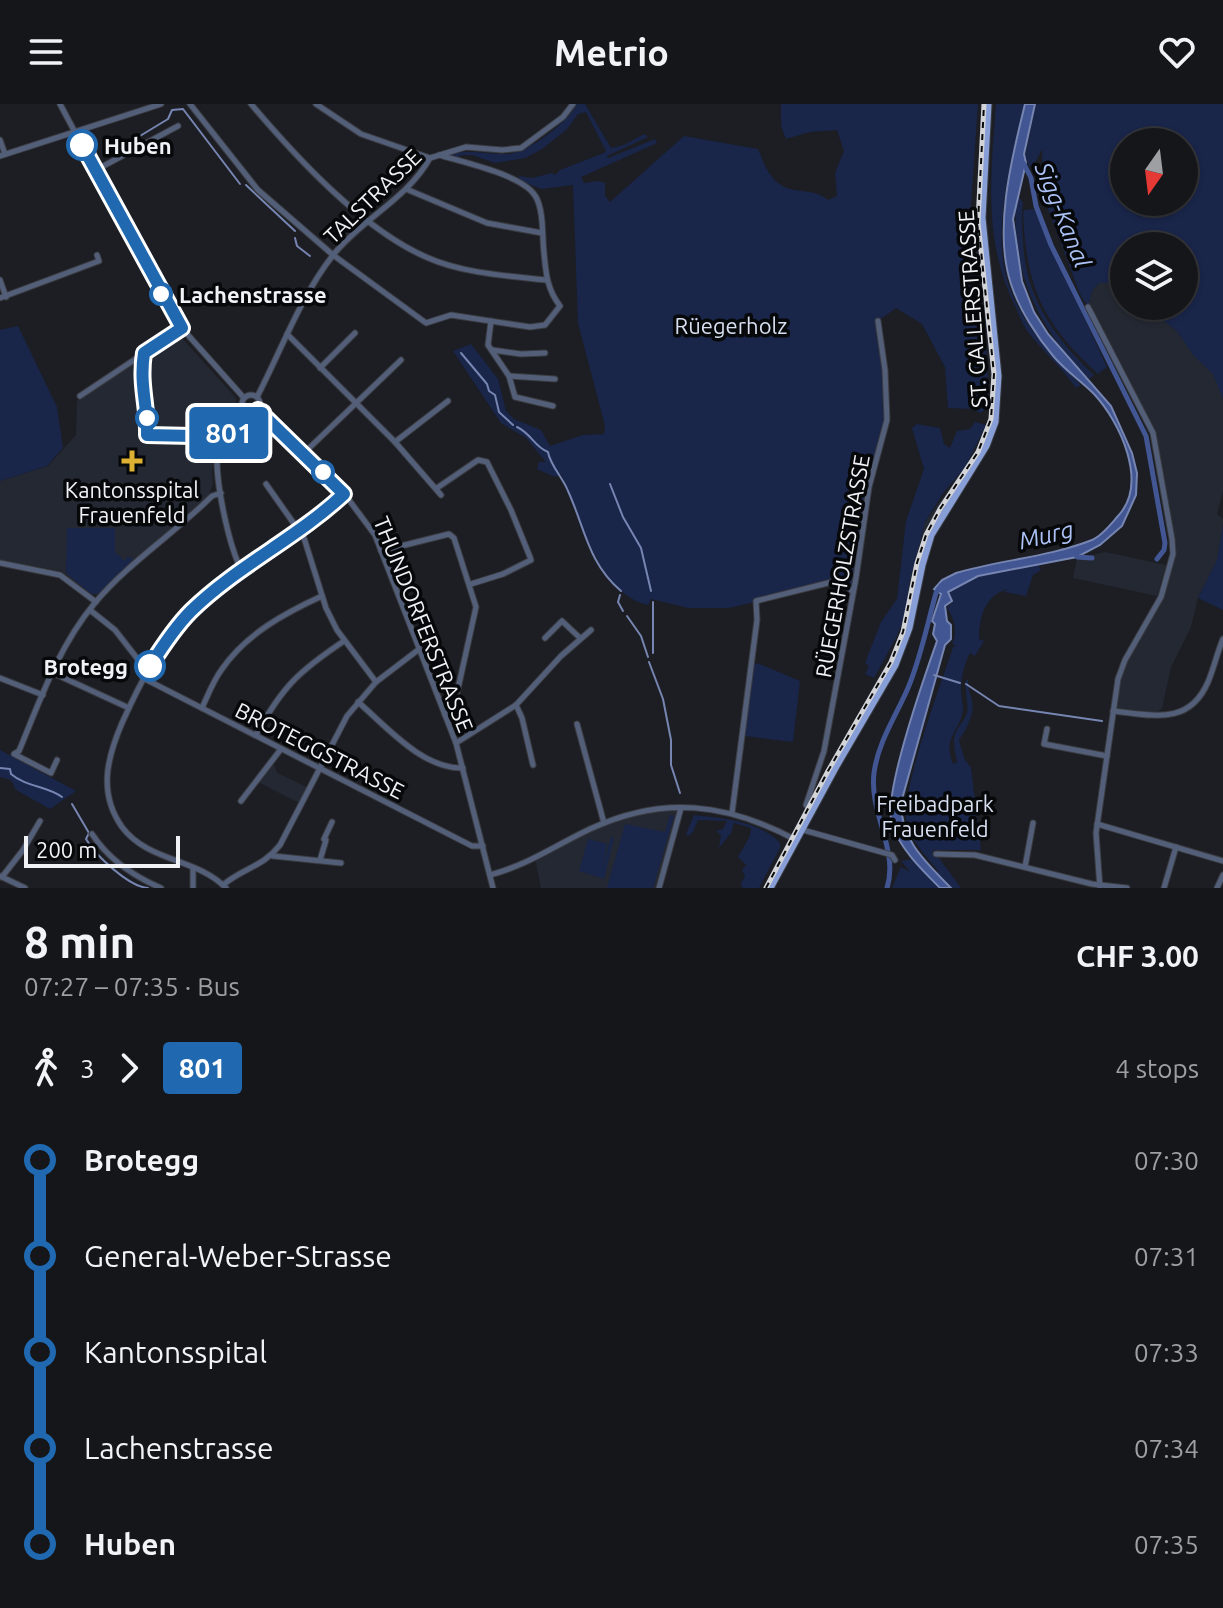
<!DOCTYPE html>
<meta charset="utf-8">
<style>
:root{--surface:#15161a;--page:#1e1f23;--text:#f1f3f6;--muted:#9d9fa2;--line:#343539}
body{margin:0;font-family:Ubuntu,sans-serif;background:var(--page);color:var(--text);height:100vh;display:flex;flex-direction:column;font-size:30px;white-space:nowrap}
*{box-sizing:border-box;margin:0}
p{font-size:26px;color:var(--muted)}
.icon{flex:none;width:44px;height:44px;fill:none;stroke:currentColor;stroke-width:2;stroke-linecap:round;stroke-linejoin:round}
.map{position:relative;height:784px;overflow:hidden}
.side{display:flex;flex-direction:column;background:var(--surface);flex:1}
.side>*{flex:none}
.badge{padding:0 16px;border-radius:6px;font-size:28px;line-height:52px}
.needle{width:52px;rotate:194deg}
.buttons{position:absolute;left:1110px;top:24px;display:grid;gap:16px}
.buttons a{display:grid;place-items:center;width:88px;height:88px;border-radius:50%;background:var(--surface);box-shadow:0 2px 6px #0004,0 0 0 2px var(--line);font-size:40px}
.scale{position:absolute;left:24px;bottom:20px;width:156px;box-sizing:border-box;padding-left:8px;border:4px solid #f1f2f6;border-top:0;font-size:22px;line-height:28px;white-space:nowrap;color:#f1f2f6;-webkit-text-stroke:6px #07080a;paint-order:stroke}
.map>.badge{position:absolute;translate:-50% -50%;box-shadow:0 0 0 4px #fff}
.legs{display:flex;align-items:center;gap:12px;height:88px;padding:0 24px;font-size:26px}
.legs p{margin-inline-start:auto}
.headline{display:flex;align-items:center;justify-content:space-between;height:136px;padding:0 24px}
h1{font-size:44px;font-weight:600;line-height:60px}
ul{padding:0 24px;list-style:none}
li{display:flex;align-items:center;gap:28px;height:96px;font-size:30px}
li i{display:grid;place-items:center;width:12px;height:100%;margin:0 10px;background:currentColor}
li i::after{content:'';width:20px;height:20px;margin:-10px;border:6px solid;border-radius:50%;background:var(--surface)}
li p{margin-inline-start:auto}
li:first-child i{background:linear-gradient(#0000 50%,currentColor 0)}
li:last-child i{background:linear-gradient(currentColor 50%,#0000 0)}
header{display:flex;justify-content:space-between;align-items:center;height:104px;padding:0 24px;background:var(--surface);font-size:36px;font-weight:600}
.map>svg:first-child{display:block}
.built{fill:#232832}
.green{fill:#192549;fill-rule:evenodd}
.water{fill:#415693;stroke:#7685b1;stroke-width:2}
.lines{fill:none;stroke-linecap:round;stroke-linejoin:round}
.stream{stroke:#7685b1;stroke-width:2}
.canal{stroke:#415693;stroke-width:5}
.minor-casing{stroke:#3a3c41;stroke-width:7}
.major-casing{stroke:#3a3c41;stroke-width:9}
.minor{stroke:#535e79;stroke-width:5}
.major{stroke:#889ed7;stroke-width:7}
.rail-casing{stroke:#d3d4d8;stroke-width:5}
.rail{stroke:#07080a;stroke-width:2;stroke-dasharray:6;stroke-linecap:butt}
.line-1-casing{stroke:#fff;stroke-width:18}
.line-1{stroke:#2069b0;stroke-width:12}
.stop-1-dot{fill:#fff;stroke:#2069b0;stroke-width:4}
.poi-dot{fill:#deb133;stroke:#07080a;stroke-width:3}
.labels{text-anchor:middle;dominant-baseline:central;stroke-width:7;stroke-linejoin:round;paint-order:stroke}
.stop-label{font-size:22px;font-weight:bold;fill:#f1f2f6;stroke:#07080a;text-anchor:start}
.street-label{font-size:22px;fill:#f1f2f6;stroke:#07080a}
.park-label{font-size:22px;fill:#d7dff1;stroke:#07080a}
.poi-label{font-size:22px;fill:#f1f2f6;stroke:#07080a}
.water-label{font-size:24px;font-style:italic;fill:#acc2f7;stroke:#07080a}
</style>
<header><svg class="icon" aria-label="menu" viewBox="0 0 24 24"><path d="M4 6h16M4 12h16M4 18h16"/></svg>Metrio<svg class="icon" aria-label="heart" viewBox="0 0 24 24"><path d="M12 20l-8-8c-3-5 5-10 8-4 3-6 11-1 8 4z"/></svg></header>
<div class="map">
<svg width="1223" height="784" viewBox="0 0 1223 784">
<rect width="100%" height="100%" fill="#1c1e23"/>
<g class="built">
<path d="M981 0H985V20L981 70 980 130 995 269 993 316 979 349 941 406 928 432 919 459 909 515 897 550 767 784H764L827 666 891 555 906 511 907 483 925 418 966 362 980 339 989 314 991 282 976 116Z"/>
<path d="M1099 179H1112L1120 184 1124 187V202H1144L1177 227 1193 251 1214 270 1223 295V387L1217 410 1223 415V421L1217 456 1198 494 1191 523 1171 563 1162 604 1157 608 1118 605 1113 607 1123 561 1158 501 1173 450 1153 329 1088 203 1092 187Z"/>
<path d="M176 232 181 233 236 294 237 316 221 331 216 341 212 366 213 379 209 391 97 491 91 490 61 467 0 456V377L48 362 76 331 77 297Z"/>
<path d="M1105 448 1166 461 1157 492 1073 474 1077 455Z"/>
<path d="M273 658 277 669 309 684 301 700 256 677Z"/>
<path d="M681 704 659 784H541L535 755 575 733 624 712Z"/>
</g>
<g class="green">
<path d="M577 0H585L611 44 624 41 644 30 648 33 607 52 608 54 655 35 657 39 581 73 584 79 598 77 605 79V92L610 98 684 32 758 45C763 57 768 71 778 79 793 91 813 83 828 96L837 92 835 69 844 47 837 26 810 28 786 35 781 22V0H978L971 101 986 236 989 303 980 309 973 305 948 304 945 263 922 220 896 204 878 217 887 304 853 489 839 478 729 504H688L651 495 648 501C598 491 580 410 561 370L555 373 537 365 539 358H546L526 334 501 319 453 247 471 240 498 275 506 307 514 315 541 326 550 342 583 331 604 330 605 322 578 219 573 81 541 85 519 76V72L532 74 552 69 555 71 560 66 604 49 606 47 586 8 578 10 567 25 542 45 525 54 495 59 472 51H461L458 55 444 51C467 45 484 50 507 50 527 50 568 18 577 0Z"/>
<path d="M996 0H1025C1012 52 990 128 1009 182 1023 221 1052 252 1081 281L1076 284C1062 264 1043 247 1028 228 1022 220 1019 209 1014 200 983 136 991 69 996 0Z"/>
<path d="M1036 0H1223V295L1213 270 1193 251 1177 227 1144 202H1184V142H1124V187L1112 179H1099L1092 187 1088 203 1080 190 1048 105 1043 85 1042 45 1034 61 1029 63 1025 52ZM1124 38H1184V98H1124Z"/>
<path d="M1020 94 1023 99C1021 111 1022 124 1023 136 1025 193 1054 233 1094 271L1089 275C1038 223 1011 170 1016 95Z"/>
<path d="M1034 105 1107 263 1098 270C1042 219 1026 183 1023 108L1024 106Z"/>
<path d="M18 222 57 303 63 344 47 362 0 377V226Z"/>
<path d="M975 318 986 321 966 362 944 388 925 418 909 480 906 510 896 534 874 574 865 570 869 562 865 559 881 518 897 495 906 417 924 365 912 324 917 320 940 324 944 340 950 344 957 327 970 325Z"/>
<path d="M1223 421V506L1198 494 1217 456Z"/>
<path d="M67 424H115V448L125 457 128 452 135 457 101 489 91 490 66 469Z"/>
<path d="M1038 460 1041 466 1033 471 1026 492 1004 488 1009 485C985 490 979 513 979 535L984 537 975 552 970 549C964 560 961 574 961 586 961 593 963 599 963 605 961 627 942 632 953 660L957 658C955 648 951 635 957 626 960 620 965 616 967 609 969 598 964 587 966 576H968C968 586 970 588 972 597 975 610 966 625 959 636L964 654 971 664 981 746H933L961 784H952L941 772 934 779 939 784H892L901 763 910 768 901 757 913 755 930 775 938 767C928 754 912 738 907 722 898 692 942 578 953 543L956 542 952 540C958 529 954 513 947 504L953 497 948 488 978 472Z"/>
<path d="M757 559 800 577 793 638 745 632 754 561Z"/>
<path d="M0 646 76 687 50 705 16 686 11 676 0 673Z"/>
<path d="M670 711 674 712 653 784H607L625 720 665 728Z"/>
<path d="M694 711C722 714 760 717 780 739V744L759 784H742L741 779 745 773 742 766 746 761 738 753 750 732 751 724 734 719 731 729 719 744 721 731 716 727 723 725 727 717 698 716 693 728 688 732 686 730Z"/>
<path d="M611 733 614 734 604 775 579 767 588 735 607 740 602 766Z"/>
</g>
<path class="water" d="M1025 0H1035L1024 50 1026 59 1013 115 1022 177 1034 208 1048 230 1111 302 1132 349 1137 369 1136 391 1122 422 1100 441 1077 453 978 472 948 488 952 497 945 502 947 517 951 521V535L945 541 901 699C901 737 926 758 951 784H940C922 766 900 745 892 720 882 691 925 571 937 537L933 530 935 520 932 517 941 490 934 485 942 476 956 469C1000 456 1049 453 1092 436 1102 432 1111 420 1118 412 1149 379 1120 318 1094 290 1081 277 1066 267 1054 253 1037 233 1019 205 1011 180 993 126 1012 53 1025 0Z"/>
<g class="lines">
<g class="stream">
<path d="M135 35 168 15 172 6 183 5 240 80"/>
<path d="M246 81 295 127"/>
<path d="M295 134 297 142 310 152"/>
<path d="M461 249 487 280 489 287 495 291 499 308 513 321"/>
<path d="M517 323C532 330 534 343 548 348 550 361 563 374 568 387 585 424 588 459 621 487"/>
<path d="M610 380 623 413 641 444 651 487"/>
<path d="M620 491 618 498 623 507"/>
<path d="M627 512 641 532 648 553"/>
<path d="M653 549V498"/>
<path d="M649 558 663 595 671 636V661L680 689"/>
<path d="M934 571 960 579"/>
<path d="M966 580 999 602 1102 617"/>
<path d="M0 664 10 665 11 670C26 683 48 682 62 693"/>
<path d="M72 700 89 729 86 735C95 751 129 783 148 784"/>
</g>
<g class="canal">
<path d="M1024 60 1031 74 1036 102 1051 141 1146 332 1165 439 1164 446 1157 455"/>
<path d="M1076 449 1077 453 1092 454"/>
<path d="M887 784C899 746 869 709 874 669 878 638 896 612 908 584 921 553 927 521 936 489L941 482"/>
</g>
<g class="minor-casing">
<g id="minor">
<path d="M60 0 171 208 188 231 244 294"/>
<path d="M190 0 258 86 333 151 426 219 451 211 530 223 545 221 560 202C547 185 546 170 544 149 542 132 544 108 536 93 524 71 463 58 439 51"/>
<path d="M251 0C296 53 362 125 426 153 461 169 507 172 546 176"/>
<path d="M316 0 361 30 430 54"/>
<path d="M0 36 5 50"/>
<path d="M0 52 161 0"/>
<path d="M96 66 178 22"/>
<path d="M406 85 487 119 542 129"/>
<path d="M0 176 6 193"/>
<path d="M0 194 99 157 97 151"/>
<path d="M1088 203 1153 329 1172 435 1173 450 1161 493 1125 556 1118 575 1096 729 1100 784"/>
<path d="M491 217 488 241 509 272 515 293 553 302"/>
<path d="M287 230 395 338 441 391"/>
<path d="M492 246 521 250 545 249"/>
<path d="M320 264 355 229"/>
<path d="M509 272 555 275"/>
<circle cx="251" cy="300" r="9"/>
<path d="M80 292 182 224"/>
<path d="M257 293C281 247 301 191 334 150 362 115 407 95 430 54L466 43 502 46 521 44 563 13 573 0"/>
<path d="M258 306 349 396 375 431 456 639 493 784"/>
<path d="M395 338 448 297"/>
<path d="M304 349 401 256"/>
<path d="M266 380 304 434 326 504 337 526 376 578"/>
<path d="M437 384 478 356 487 358 511 406 530 453 531 456 503 470 471 480"/>
<path d="M381 447 449 430 454 434 476 503 454 603 445 611"/>
<path d="M0 459 60 471 96 498"/>
<path d="M242 466C230 450 211 361 219 343 226 330 239 321 246 308"/>
<path d="M90 506 115 526 147 567"/>
<path d="M545 534 562 517 580 534"/>
<path d="M53 569 129 604"/>
<path d="M0 574 43 591"/>
<path d="M143 574 472 742H483"/>
<path d="M358 598C386 622 422 665 463 664"/>
<path d="M516 601 522 614 533 661"/>
<path d="M202 604C208 591 213 577 222 565 246 530 285 509 322 492"/>
<path d="M1113 607C1153 611 1189 622 1208 578 1214 564 1217 549 1223 535"/>
<path d="M577 620 604 719"/>
<path d="M1047 625 1044 640 1107 652"/>
<path d="M256 631C282 583 299 567 344 537"/>
<path d="M456 639 516 601 561 552 591 526"/>
<path d="M57 656 51 669 14 650 19 647C40 596 59 542 94 500 128 459 175 429 212 392L221 389"/>
<path d="M241 697 281 645"/>
<path d="M812 707 806 701 824 647 856 474 869 383 887 316 885 266 878 217"/>
<path d="M732 709 757 516 756 497 836 477 844 480 853 488"/>
<path d="M1097 720 1223 757"/>
<path d="M803 726 892 751 895 756"/>
<path d="M92 730C109 756 133 772 161 784"/>
<path d="M936 750 975 751 1092 780 1127 784"/>
<path d="M273 752 341 759"/>
<path d="M320 756 326 736 324 735 332 718"/>
<path d="M1025 763 1033 719"/>
<path d="M193 764V784"/>
<path d="M490 771C530 760 554 742 590 725 663 691 727 699 796 736"/>
<path d="M0 772 25 784"/>
<path d="M2 773 23 746 40 717"/>
<path d="M223 781C243 764 263 763 280 741L347 612 376 578 418 546"/>
<path d="M226 784C197 754 148 758 122 723 98 689 107 654 122 619 140 579 159 542 189 510 234 462 296 435 344 390"/>
<path d="M659 784 681 704"/>
<path d="M1164 784 1176 743"/>
<path d="M1217 784 1223 771"/>
</g>
</g>
<g class="major-casing">
<path id="major" d="M770 784 835 664 895 561 909 524 922 461 931 431 986 342 995 318 998 272 982 114 988 0"/>
</g>
<use href="#minor" class="minor"/>
<use href="#major" class="major"/>
<g class="rail-casing">
<path id="rail" d="M766 784 828 667 891 558 903 528 917 459 926 431 940 405 978 348 991 315 994 270 978 118 984 0"/>
</g>
<use href="#rail" class="rail"/>
</g>
<g class="lines">
<g class="line-1-casing">
<path id="line-1" d="M82 41 182 224 144 249C139 281 148 302 147 331L193 332 208 326 227 331 246 308 254 309 258 306 344 390C297 434 237 462 191 507 175 523 162 543 150 562"/>
</g>
<use href="#line-1" class="line-1"/>
</g>
<g class="stop-1-dot">
<circle cx="82" cy="41" r="14"/>
<circle cx="161" cy="190" r="10"/>
<circle cx="147" cy="314" r="10"/>
<circle cx="323" cy="368" r="10"/>
<circle cx="150" cy="562" r="14"/>
</g>
<path class="poi-dot" d="M128 345h8v8h8v8h-8v8h-8v-8h-8v-8h8z"/>
<g class="labels">
<g class="stop-label">
<text x="104" y="41">Huben</text>
<text x="179" y="190">Lachenstrasse</text>
<text x="128" y="562" text-anchor="end">Brotegg</text>
</g>
<g class="street-label">
<text transform="translate(372 92) rotate(-44)">TALSTRASSE</text>
<text transform="translate(972 205) rotate(-94)">ST. GALLERSTRASSE</text>
<text transform="translate(842 462) rotate(-80)">RÜEGERHOLZSTRASSE</text>
<text transform="translate(424 520) rotate(68)">THUNDORFERSTRASSE</text>
<text transform="translate(320 646) rotate(27)">BROTEGGSTRASSE</text>
</g>
<g class="park-label">
<text x="731" y="221">Rüegerholz</text>
<text x="935" y="699">Freibadpark<tspan x="935" dy="25">Frauenfeld</tspan></text>
</g>
<g class="poi-label">
<text x="132" y="385">Kantonsspital<tspan x="132" dy="25">Frauenfeld</tspan></text>
</g>
<g class="water-label">
<text transform="translate(1063 111) rotate(68)">Sigg-Kanal</text>
<text transform="translate(1046 431) rotate(-13)">Murg</text>
</g>
</g>
</svg>
<div class="buttons">
<a><svg class="needle" viewBox="-14 -14 28 28"><path d="M0-13l5 13h-10z" fill="#e53935"/><path d="M0 13l5-13h-10z" fill="#9d9fa2"/></svg></a>
<a><svg class="icon" aria-label="layers" viewBox="0 0 24 24"><path d="M12 4l9 5-9 5-9-5zM3 14l9 5 9-5"/></svg></a>
</div>
<div class="scale">200 m</div>
<b class="badge" style="left:229px;top:329px;background:#2069b0;color:#fff">801</b>
</div>
<section class="side">
<div class="headline"><div><h1>8 min</h1><p>07:27 – 07:35 · Bus</p></div><b>CHF 3.00</b></div>
<div class="legs"><svg class="icon" aria-label="walk" viewBox="0 0 24 24"><circle cx="13" cy="4" r="2"/><path d="M13 8l-2 6 4 7M11 14l-3 7M7 12l3-4h3l4 4"/></svg>3<svg class="icon" aria-label="forward" viewBox="0 0 24 24"><path d="M9 5l7 7-7 7"/></svg><b class="badge" style="background:#2069b0;color:#fff">801</b><p>4 stops</p></div>
<ul>
<li><i style="color:#2069b0"></i><b>Brotegg</b><p>07:30</p></li>
<li><i style="color:#2069b0"></i><span>General-Weber-Strasse</span><p>07:31</p></li>
<li><i style="color:#2069b0"></i><span>Kantonsspital</span><p>07:33</p></li>
<li><i style="color:#2069b0"></i><span>Lachenstrasse</span><p>07:34</p></li>
<li><i style="color:#2069b0"></i><b>Huben</b><p>07:35</p></li>
</ul>
</section>
